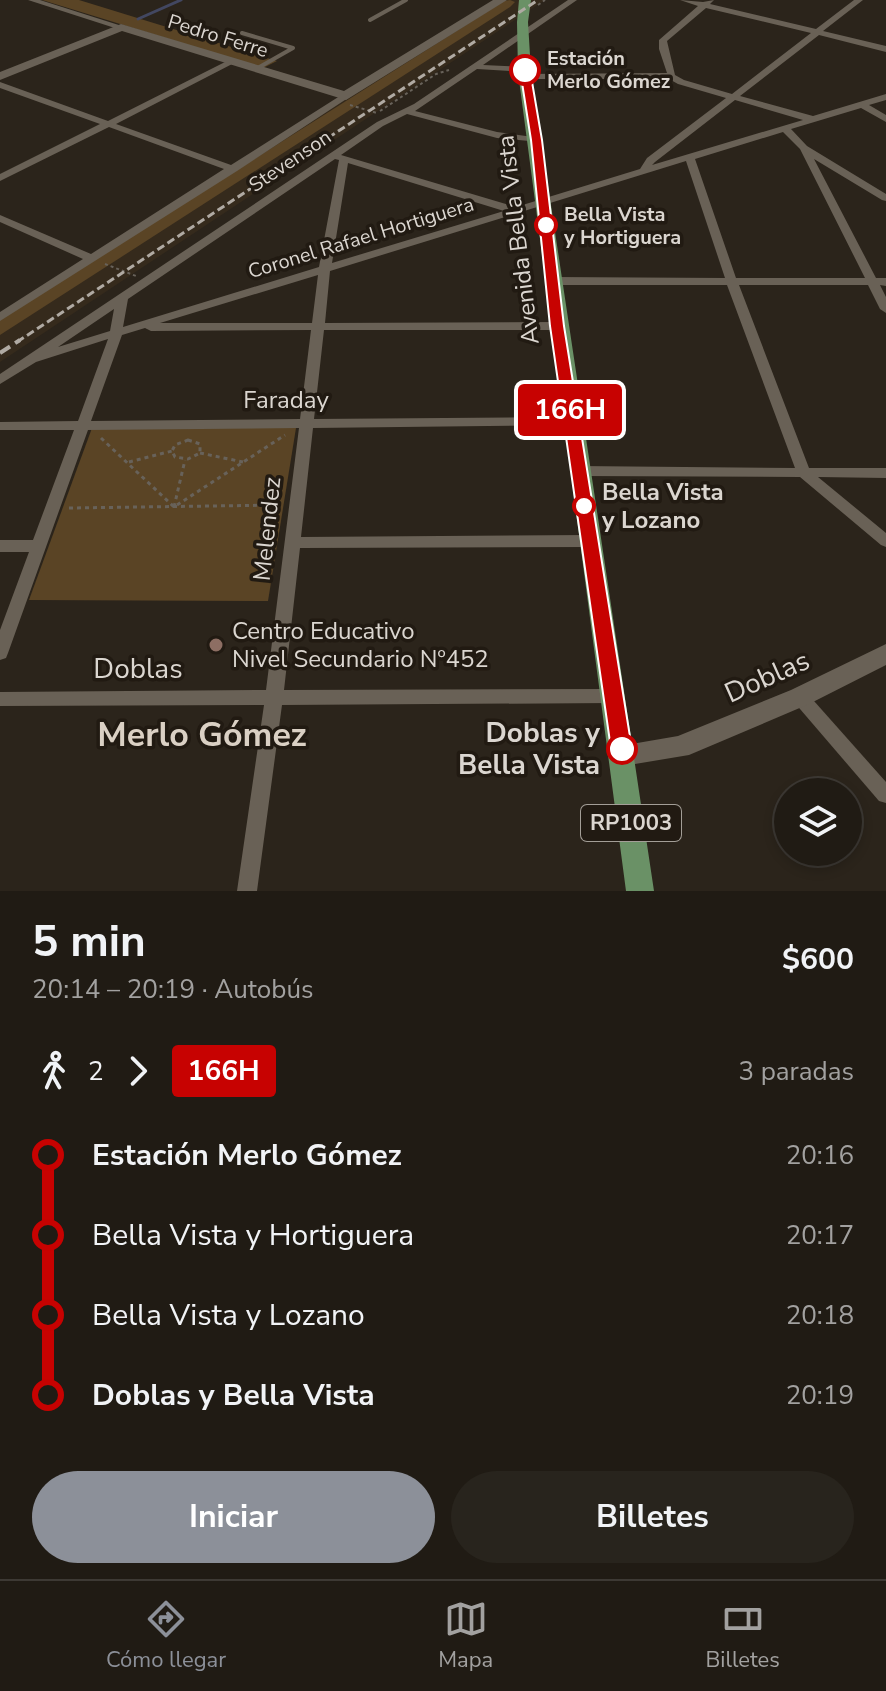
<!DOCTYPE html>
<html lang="es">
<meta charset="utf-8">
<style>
:root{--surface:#201b14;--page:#28241d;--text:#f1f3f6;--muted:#a2a1a0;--line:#3d3934;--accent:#8c9099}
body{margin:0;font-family:"Nunito Sans",sans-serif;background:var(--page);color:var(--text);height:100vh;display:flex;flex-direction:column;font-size:30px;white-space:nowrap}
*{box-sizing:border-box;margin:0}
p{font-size:26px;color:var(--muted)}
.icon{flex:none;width:44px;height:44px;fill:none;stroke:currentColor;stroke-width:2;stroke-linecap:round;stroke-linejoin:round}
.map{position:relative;height:891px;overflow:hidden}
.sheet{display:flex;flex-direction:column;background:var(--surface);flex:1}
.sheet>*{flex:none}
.badge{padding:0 16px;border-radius:6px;font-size:28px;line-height:52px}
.fabs{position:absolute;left:774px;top:778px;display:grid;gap:16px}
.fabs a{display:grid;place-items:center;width:88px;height:88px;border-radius:50%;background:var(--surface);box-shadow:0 4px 12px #0003,0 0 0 2px var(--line);font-size:40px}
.map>.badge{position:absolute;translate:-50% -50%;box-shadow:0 0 0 4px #fff}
.legs{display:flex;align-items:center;gap:12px;height:88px;padding:0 32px;font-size:26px}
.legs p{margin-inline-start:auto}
.head{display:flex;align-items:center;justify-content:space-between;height:136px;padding:0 32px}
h1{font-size:44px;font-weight:700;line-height:60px}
.action{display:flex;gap:16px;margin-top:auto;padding:16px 32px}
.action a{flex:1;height:92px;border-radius:48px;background:var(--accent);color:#fff;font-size:32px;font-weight:700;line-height:92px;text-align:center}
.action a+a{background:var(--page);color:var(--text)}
ul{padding:0 32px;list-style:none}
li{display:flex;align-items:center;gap:28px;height:80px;font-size:30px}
li i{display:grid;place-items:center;width:12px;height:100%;margin:0 10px;background:currentColor}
li i::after{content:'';width:20px;height:20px;margin:-10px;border:6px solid;border-radius:50%;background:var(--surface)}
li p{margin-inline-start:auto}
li:first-child i{background:linear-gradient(#0000 50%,currentColor 0)}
li:last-child i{background:linear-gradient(currentColor 50%,#0000 0)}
.menu{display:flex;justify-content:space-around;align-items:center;height:112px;border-top:2px solid var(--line);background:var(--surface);font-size:22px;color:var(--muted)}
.menu a{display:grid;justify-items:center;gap:4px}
.menu .on{color:var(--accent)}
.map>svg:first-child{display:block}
.built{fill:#352a1c}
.green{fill:#5a4425}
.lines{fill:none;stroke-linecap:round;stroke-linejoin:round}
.stream{stroke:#424761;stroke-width:3}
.path-far1{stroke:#68625a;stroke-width:2;stroke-dasharray:3 3;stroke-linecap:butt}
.path{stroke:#68625a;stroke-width:3;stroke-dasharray:4 4;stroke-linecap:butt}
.lane{stroke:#696156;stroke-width:4}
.street{fill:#696156;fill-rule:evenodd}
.secondary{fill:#696156;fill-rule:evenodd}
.primary{fill:#6a9166;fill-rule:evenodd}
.rail-far1{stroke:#b0aaa3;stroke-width:3;stroke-dasharray:8 4;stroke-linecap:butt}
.rail{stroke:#b0aaa3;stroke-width:4;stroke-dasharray:12 6;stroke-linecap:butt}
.line-1{fill:#c70201;stroke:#fff;stroke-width:2}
.stop-1-dot{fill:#fff;stroke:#c70201;stroke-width:4}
.education-dot{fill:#8d6e63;stroke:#211a12;stroke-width:3}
.labels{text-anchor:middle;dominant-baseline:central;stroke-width:7;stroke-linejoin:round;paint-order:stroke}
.far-street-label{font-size:20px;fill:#dbd6d0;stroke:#211a12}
.far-stop-label{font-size:20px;font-weight:bold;fill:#dbd6d0;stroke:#211a12;text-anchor:start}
.shield{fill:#211a12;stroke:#a39e97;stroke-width:2}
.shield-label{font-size:22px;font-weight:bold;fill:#dbd6d0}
.street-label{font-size:24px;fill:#dbd6d0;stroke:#211a12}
.stop-label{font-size:24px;font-weight:bold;fill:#dbd6d0;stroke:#211a12;text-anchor:start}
.poi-label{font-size:24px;fill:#dbd6d0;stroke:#211a12;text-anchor:start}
.near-street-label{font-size:28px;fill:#dbd6d0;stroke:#211a12}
.near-stop-label{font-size:28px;font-weight:bold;fill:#dbd6d0;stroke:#211a12;text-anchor:end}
.near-quarter-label{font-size:34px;font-weight:bold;fill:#dad0c4;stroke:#211a12}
</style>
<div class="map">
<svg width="886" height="891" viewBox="0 0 886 891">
<rect width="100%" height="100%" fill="#2b241b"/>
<path class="built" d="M499 0H545L0 362V321Z"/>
<g class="green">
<path d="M42 0H79L277 61 263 68Z"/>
<path d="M510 0 515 2 510 7 0 335V320L504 1Z"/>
<path d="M92 428H296L268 601 29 600Z"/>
</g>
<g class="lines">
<path class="stream" d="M138 19 181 0"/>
<g class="path-far1">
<path d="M538 5 545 0"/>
<path d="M350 105 377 113"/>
<path d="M380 111 436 74 449 70"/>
<path d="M105 264 136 276"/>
</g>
<g class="path">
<path d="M101 438 174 507"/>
<path d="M188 440 200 444V453L188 459 175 457 172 451 175 445Z"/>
<path d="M200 453 243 462"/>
<path d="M129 462 172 451"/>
<path d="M177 505 285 435"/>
<path d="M174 507 185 460"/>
<path d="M69 508 282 505"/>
</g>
<g class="lane">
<path d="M370 20 406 0"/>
<path d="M242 33 293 48 256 69"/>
</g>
<g class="street">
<path d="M28 0H40L125 27 118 29Z"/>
<path d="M568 0H577L483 65 525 67 529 70 528 72 477 69 415 111 497 132 540 138V142L497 138 407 114 383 126 341 155 516 207 640 169 647 158 726 98 678 84 669 79H526L522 76 523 74 667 73 659 49V40L698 6 680 0 703 2 714 0 710 4 816 29 854 0H863L823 31 886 46V52L819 35 740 96 813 116 886 94V100L869 105 886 115V122L861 108 791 129 807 146 886 194V201L882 200 814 159 876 278H886V286L880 285 886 297V313L880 309 868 285H739L809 468H886V478L818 477 886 533V547L881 545 800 477 578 476 571 471 578 466 795 468 727 285H552L546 281 552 277 725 278 686 161 330 271 325 323 557 322 563 326 557 330H324L314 419 571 417 578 421 571 425 313 428 301 537 589 535 594 537 597 541 594 545 589 547 300 548 284 690 612 689 618 691 621 696 618 701 612 703 282 705 257 891H237L264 705 0 706V692L266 690 299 428 88 430 8 653 6 658 0 660V630L29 552H0V540H33L74 430H0V422L78 421 108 339 36 362 0 384V374L377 122 414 104ZM706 8 811 33 732 94 684 80 675 75 667 41ZM735 100 803 120 652 165 655 162ZM783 132 800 149 865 278H736L695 159ZM335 159 339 160 319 267 123 327 128 299ZM348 163 504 211 332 263ZM318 275 312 323H160ZM114 309 110 331 58 347ZM145 328 151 331 311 330 300 419 91 421 122 335Z"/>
<path d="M229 60 236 62 116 124 231 165 343 94 351 96 237 171 0 321V312L83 259 0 222V215L91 254 224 169 109 127 0 181V174L100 124 0 88V82L108 121Z"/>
<path d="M800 690 806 692 886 782V803L879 801 794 702 791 697 794 692Z"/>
</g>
<g class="secondary">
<path d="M493 0H507L346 100 122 31 0 80V72L121 24 344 91Z"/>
<path d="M886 644V665L809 704 689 755 623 766 614 763 610 755 614 747 678 736 791 690Z"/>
</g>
<path class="primary" d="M519 0H531L528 22 531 72 654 891H626L518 72 517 22Z"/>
<path class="rail-far1" d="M17 342 538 0"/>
<path class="rail" d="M0 353 20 340"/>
</g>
<path class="line-1" d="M525 67 530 70 542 140 564 326 632 749 629 755 622 758 614 755 611 749 550 326 531 140 520 70Z"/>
<g class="stop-1-dot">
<circle cx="525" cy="70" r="14"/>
<circle cx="546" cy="225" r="10"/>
<circle cx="584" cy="506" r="10"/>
<circle cx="622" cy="749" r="14"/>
</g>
<circle class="education-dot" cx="216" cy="645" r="8"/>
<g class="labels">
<g class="far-street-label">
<text transform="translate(218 36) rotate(17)">Pedro Ferre</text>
<text transform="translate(290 161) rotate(-34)">Stevenson</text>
<text transform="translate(361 238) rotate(-17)">Coronel Rafael Hortiguera</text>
</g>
<g class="far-stop-label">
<text x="547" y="58">Estación<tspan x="547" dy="23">Merlo Gómez</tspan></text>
<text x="564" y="214">Bella Vista<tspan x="564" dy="23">y Hortiguera</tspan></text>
</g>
<rect class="shield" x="581" y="805" width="100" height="36" rx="6"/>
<g class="shield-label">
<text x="631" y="823">RP1003</text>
</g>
<g class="street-label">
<text transform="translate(518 240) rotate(-97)">Avenida Bella Vista</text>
<text x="286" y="400">Faraday</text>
<text transform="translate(267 529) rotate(-84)">Melendez</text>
</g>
<g class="stop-label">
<text x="602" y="492">Bella Vista<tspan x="602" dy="28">y Lozano</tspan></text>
</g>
<g class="poi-label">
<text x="232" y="631">Centro Educativo<tspan x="232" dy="28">Nivel Secundario Nº452</tspan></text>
</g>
<g class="near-street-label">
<text x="138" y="669">Doblas</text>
<text transform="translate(767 677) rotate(-24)">Doblas</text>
</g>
<g class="near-stop-label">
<text x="600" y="733">Doblas y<tspan x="600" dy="32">Bella Vista</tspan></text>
</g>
<g class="near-quarter-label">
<text x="202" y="735">Merlo Gómez</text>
</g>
</g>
</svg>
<div class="fabs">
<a><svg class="icon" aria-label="layers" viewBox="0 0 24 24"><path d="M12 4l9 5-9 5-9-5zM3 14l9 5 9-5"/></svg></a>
</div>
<b class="badge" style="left:570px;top:410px;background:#c70201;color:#fff">166H</b>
</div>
<section class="sheet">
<div class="head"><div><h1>5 min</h1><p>20:14 – 20:19 · Autobús</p></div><b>$600</b></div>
<div class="legs"><svg class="icon" aria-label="walk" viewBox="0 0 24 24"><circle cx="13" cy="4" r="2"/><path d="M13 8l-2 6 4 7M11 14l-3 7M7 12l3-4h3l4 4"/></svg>2<svg class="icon" aria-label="forward" viewBox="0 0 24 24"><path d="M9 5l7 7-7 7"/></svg><b class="badge" style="background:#c70201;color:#fff">166H</b><p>3 paradas</p></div>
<ul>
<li><i style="color:#c70201"></i><b>Estación Merlo Gómez</b><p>20:16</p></li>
<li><i style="color:#c70201"></i><span>Bella Vista y Hortiguera</span><p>20:17</p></li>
<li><i style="color:#c70201"></i><span>Bella Vista y Lozano</span><p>20:18</p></li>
<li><i style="color:#c70201"></i><b>Doblas y Bella Vista</b><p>20:19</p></li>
</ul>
<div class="action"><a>Iniciar</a><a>Billetes</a></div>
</section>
<nav class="menu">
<a class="on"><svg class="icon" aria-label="directions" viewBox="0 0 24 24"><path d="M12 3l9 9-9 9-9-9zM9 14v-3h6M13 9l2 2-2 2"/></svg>Cómo llegar</a>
<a><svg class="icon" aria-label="map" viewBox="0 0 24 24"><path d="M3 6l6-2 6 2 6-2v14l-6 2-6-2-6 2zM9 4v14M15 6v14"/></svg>Mapa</a>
<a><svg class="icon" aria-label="tickets" viewBox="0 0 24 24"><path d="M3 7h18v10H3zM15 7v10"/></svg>Billetes</a>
</nav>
